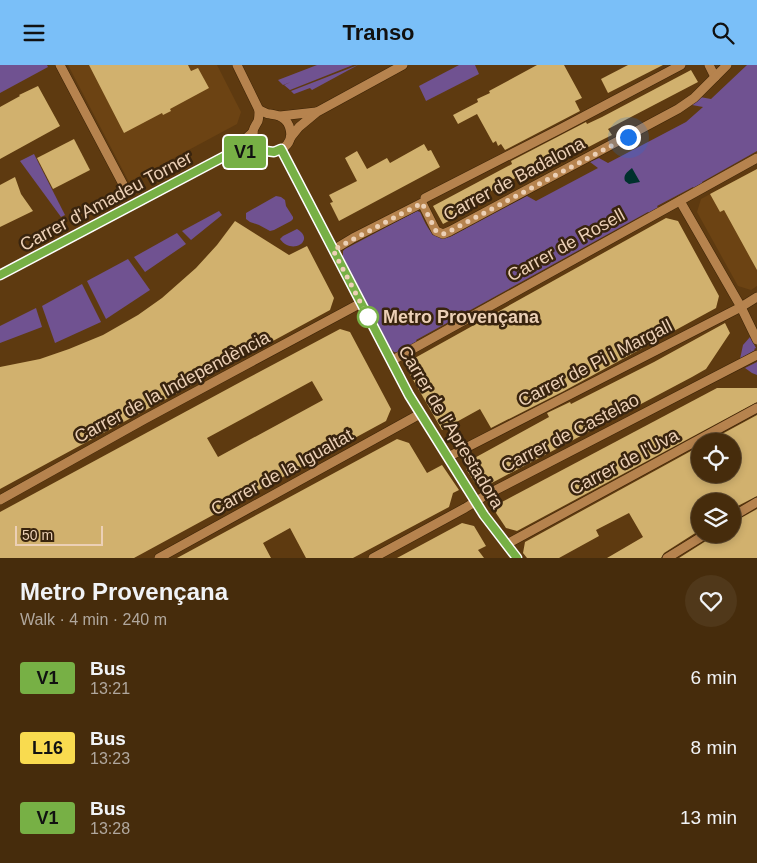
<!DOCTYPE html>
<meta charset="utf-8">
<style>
:root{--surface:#462c0c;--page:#50381a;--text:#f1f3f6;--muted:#b0a79d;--line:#5e482d;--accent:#7abff8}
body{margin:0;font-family:Arial,sans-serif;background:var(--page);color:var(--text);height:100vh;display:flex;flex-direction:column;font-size:19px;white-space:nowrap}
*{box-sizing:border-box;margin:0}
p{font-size:16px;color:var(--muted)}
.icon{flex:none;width:28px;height:28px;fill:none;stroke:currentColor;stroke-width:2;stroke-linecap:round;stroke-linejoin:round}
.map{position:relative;height:493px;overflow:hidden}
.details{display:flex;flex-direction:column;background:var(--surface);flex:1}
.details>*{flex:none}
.badge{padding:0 10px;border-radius:4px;font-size:18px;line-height:32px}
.tools{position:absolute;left:691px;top:368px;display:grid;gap:10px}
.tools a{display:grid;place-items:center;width:50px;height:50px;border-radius:50%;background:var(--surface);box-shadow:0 2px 8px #0003,0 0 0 1px var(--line);font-size:25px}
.scale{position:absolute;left:15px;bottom:12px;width:88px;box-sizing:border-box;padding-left:5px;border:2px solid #ecd0b6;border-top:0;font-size:14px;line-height:18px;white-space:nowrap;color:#ecd0b6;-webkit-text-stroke:4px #39240e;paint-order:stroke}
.you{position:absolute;width:25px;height:25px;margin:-12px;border:4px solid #fff;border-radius:50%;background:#1a73e8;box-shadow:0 0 0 8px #1a73e833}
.map>.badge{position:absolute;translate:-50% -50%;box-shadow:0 0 0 2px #fff}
.round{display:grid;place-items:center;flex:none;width:52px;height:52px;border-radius:26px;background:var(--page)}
.headline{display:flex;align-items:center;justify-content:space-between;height:85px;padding:0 20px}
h1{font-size:24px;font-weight:700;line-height:38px}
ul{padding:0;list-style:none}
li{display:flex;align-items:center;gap:15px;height:70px;padding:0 20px}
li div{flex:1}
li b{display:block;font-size:19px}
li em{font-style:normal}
li .badge{min-width:55px;font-weight:700;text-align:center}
header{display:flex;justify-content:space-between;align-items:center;height:65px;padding:0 20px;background:var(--accent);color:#111;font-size:22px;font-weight:700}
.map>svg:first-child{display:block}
.built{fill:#6c4313}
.green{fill:#705291}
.water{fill:#00312d}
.building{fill:#d1b16e;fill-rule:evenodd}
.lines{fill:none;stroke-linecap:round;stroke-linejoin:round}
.minor-casing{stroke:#3c2306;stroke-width:10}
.minor{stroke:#b6834e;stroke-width:9}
.line-casing{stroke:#fff;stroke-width:11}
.line{stroke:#77b045;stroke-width:8}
.walk{stroke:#ecd0b6;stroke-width:5;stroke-dasharray:0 9}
.stop-dot{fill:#fff;stroke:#77b045;stroke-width:2.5}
.labels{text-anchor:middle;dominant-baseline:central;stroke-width:5;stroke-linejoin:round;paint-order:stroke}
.street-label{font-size:18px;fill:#ecd0b6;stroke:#39240e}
.stop-label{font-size:18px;font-weight:bold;fill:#ecd0b6;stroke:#39240e;text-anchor:start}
</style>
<header><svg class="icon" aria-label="menu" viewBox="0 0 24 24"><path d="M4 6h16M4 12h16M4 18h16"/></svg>Transo<svg class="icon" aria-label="search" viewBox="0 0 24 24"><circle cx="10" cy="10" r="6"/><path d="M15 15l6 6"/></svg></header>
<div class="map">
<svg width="757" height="493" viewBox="0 0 757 493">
<rect width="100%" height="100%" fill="#5e3a10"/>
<g class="built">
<path d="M68 0H217L241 47 237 59 129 117Z"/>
<path d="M757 104V221L751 225 738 221 697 147 701 134Z"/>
</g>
<g class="green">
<path d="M0 0H47L48 2 0 28Z"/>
<path d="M317 0H353L290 25 284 20 291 17 283 20 278 15Z"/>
<path d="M358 0 312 25 310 23 294 29 291 26Z"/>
<path d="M459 0H475L479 9 426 36 419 21Z"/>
<path d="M747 0H757V86L702 117 703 120 694 124 693 122 657 141 659 144 650 149 648 147 416 275 418 278 398 288 394 287 391 284 343 192V186L345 184 417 146 420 147C427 161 431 176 450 172L527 131 536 136 598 103 590 97 599 93 608 98 686 57 703 42 692 40 700 32 711 34Z"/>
<path d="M34 89 65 150 61 152 20 96Z"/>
<path d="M276 131 281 132 285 135 286 141 293 152V154L291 156 274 165 270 166 259 160 250 157 246 154V148Z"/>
<path d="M219 146 222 150 191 175 182 166Z"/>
<path d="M297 164C316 175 292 191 280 174L283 171Z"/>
<path d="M177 168 186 179 145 207 134 192Z"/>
<path d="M128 194 150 225 106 254 87 216Z"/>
<path d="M82 219 101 257 55 278 42 241Z"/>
<path d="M36 243 42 262 0 278V261Z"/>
<path d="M750 272 756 283 754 284 755 285 740 294 743 280Z"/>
<path d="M757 297V310L752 308 745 303Z"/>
</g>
<path class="water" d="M632 103 640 117 629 119 625 116C623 110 627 107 632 103Z"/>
<g class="building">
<path d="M89 0H188L191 6 198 3 209 23 170 44 171 46 163 50 162 48 124 68Z"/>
<path d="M537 0H564L582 33 575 36 580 46 505 85 501 79 498 81 496 76 493 78 477 49 458 59 453 50 478 37 477 34 490 28 489 26Z"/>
<path d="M628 0H663L608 28 601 14Z"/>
<path d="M691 5 698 17 608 64 612 70 600 76 579 87 576 81 472 136 475 142 443 159 433 141 512 99 511 96 586 57 587 59 602 52Z"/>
<path d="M38 21 60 61 0 94V42L20 31 19 30Z"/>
<path d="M74 74 90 105 53 124 37 93Z"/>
<path d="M424 79 428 86 431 85 440 102 339 156 330 138 333 137 329 130 357 116 345 93 357 86 367 104 387 93 390 98Z"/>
<path d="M757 104V205L724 145 720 147 710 129Z"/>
<path d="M15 112 21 129 33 146 0 162V120Z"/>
<path d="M666 153 678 156 719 231 716 243 564 326 491 363 480 344 442 365 408 306 413 294Z"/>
<path d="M235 156 289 190 307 181 334 233 330 245 0 424V302L40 294 69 284 103 270 138 250 162 233 196 203 217 180Z"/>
<path d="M725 258 730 268 706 304 692 312 488 420 475 418 466 404 469 396 549 352 547 348 570 337 571 339 654 297Z"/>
<path d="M340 264 350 267 391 344 386 356 134 493H0V447L246 314ZM312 316 323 335 218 392 207 373Z"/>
<path d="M717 323H757V337L517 466 506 463 496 448 498 439Z"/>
<path d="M757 350V431L732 444V436H700V465L664 488 661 493H607L643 472 629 448 596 465 599 471 559 493H527L523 488 525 477 700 381V409H732V376H709Z"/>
<path d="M397 374 409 378 427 408 442 400 459 425 453 428 449 442 353 493H306L290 463 263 478 271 493H177Z"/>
<path d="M757 444V493H679L709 474 712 469H732V458Z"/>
<path d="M462 458 474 461 486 481 478 485 484 493H397Z"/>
</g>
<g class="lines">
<g class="minor-casing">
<g id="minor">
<path d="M60 0 125 123"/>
<path d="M237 0 259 45"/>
<path d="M709 0 715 12"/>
<path d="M259 45C263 46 266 49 270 49 275 50 280 50 284 54 287 56 289 60 290 64 297 90 252 97 253 66 254 62 256 60 258 56 259 53 259 48 259 45Z"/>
<path d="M280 51 316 47"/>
<path d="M291 72 299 62 317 47 403 0"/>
<path d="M281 84 409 330 484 450 517 493"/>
<path d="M227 90 260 84"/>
<path d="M425 133 562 63 681 0"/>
<path d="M680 136 741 242 757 275"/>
<path d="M333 185 353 173 422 138 436 166 443 169 450 166 678 44 694 33 727 0"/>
<path d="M0 210 227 90 253 67"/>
<path d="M391 296 757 93"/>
<path d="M448 392 741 242 757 232"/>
<path d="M0 435 145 354 361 238"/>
<path d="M732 452 757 437"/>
<path d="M507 479 757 343"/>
<path d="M159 493 420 349"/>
<path d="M373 493 465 443 486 430 757 290"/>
<path d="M667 493 706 469"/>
</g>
</g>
<use href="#minor" class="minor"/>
</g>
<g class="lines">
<g class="line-casing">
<path id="line" d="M0 210 227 90 260 84 266 86 274 87 281 84 409 330 484 450 517 493"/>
</g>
<use href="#line" class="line"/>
<path class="walk" d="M368 252 333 185 422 138 436 166 443 169 450 166 628 72"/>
</g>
<circle class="stop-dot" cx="368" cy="252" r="10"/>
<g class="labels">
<g class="street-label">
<text transform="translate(514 114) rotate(-28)">Carrer de Badalona</text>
<text transform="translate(106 136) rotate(-28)">Carrer d'Amadeu Torner</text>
<text transform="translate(566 180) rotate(-29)">Carrer de Rosell</text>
<text transform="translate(595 298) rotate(-27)">Carrer de Pi i Margall</text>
<text transform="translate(172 322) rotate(-28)">Carrer de la Independència</text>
<text transform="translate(451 362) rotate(59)">Carrer de l'Aprestadora</text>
<text transform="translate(570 368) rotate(-27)">Carrer de Castelao</text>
<text transform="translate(624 397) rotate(-28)">Carrer de l'Uva</text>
<text transform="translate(282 407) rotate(-29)">Carrer de la Igualtat</text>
</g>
<g class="stop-label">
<text x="383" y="252">Metro Provençana</text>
</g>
</g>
</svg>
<div class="tools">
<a><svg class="icon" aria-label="locate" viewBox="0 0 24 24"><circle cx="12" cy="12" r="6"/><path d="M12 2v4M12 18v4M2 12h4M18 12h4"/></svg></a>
<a><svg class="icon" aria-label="layers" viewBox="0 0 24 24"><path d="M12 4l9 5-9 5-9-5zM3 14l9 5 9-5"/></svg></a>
</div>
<div class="scale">50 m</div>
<div class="you" style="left:628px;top:72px"></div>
<b class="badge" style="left:245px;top:87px;background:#77b045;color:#111">V1</b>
</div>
<section class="details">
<div class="headline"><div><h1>Metro Provençana</h1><p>Walk · 4 min · 240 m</p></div><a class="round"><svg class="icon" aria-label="heart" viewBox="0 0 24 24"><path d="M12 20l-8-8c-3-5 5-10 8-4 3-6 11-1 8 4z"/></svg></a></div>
<ul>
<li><span class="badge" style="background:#77b045;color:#111">V1</span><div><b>Bus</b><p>13:21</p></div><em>6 min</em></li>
<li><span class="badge" style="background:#f9db4f;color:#111">L16</span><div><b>Bus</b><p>13:23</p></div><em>8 min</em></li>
<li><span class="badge" style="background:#77b045;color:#111">V1</span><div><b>Bus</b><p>13:28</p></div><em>13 min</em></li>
</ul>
</section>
